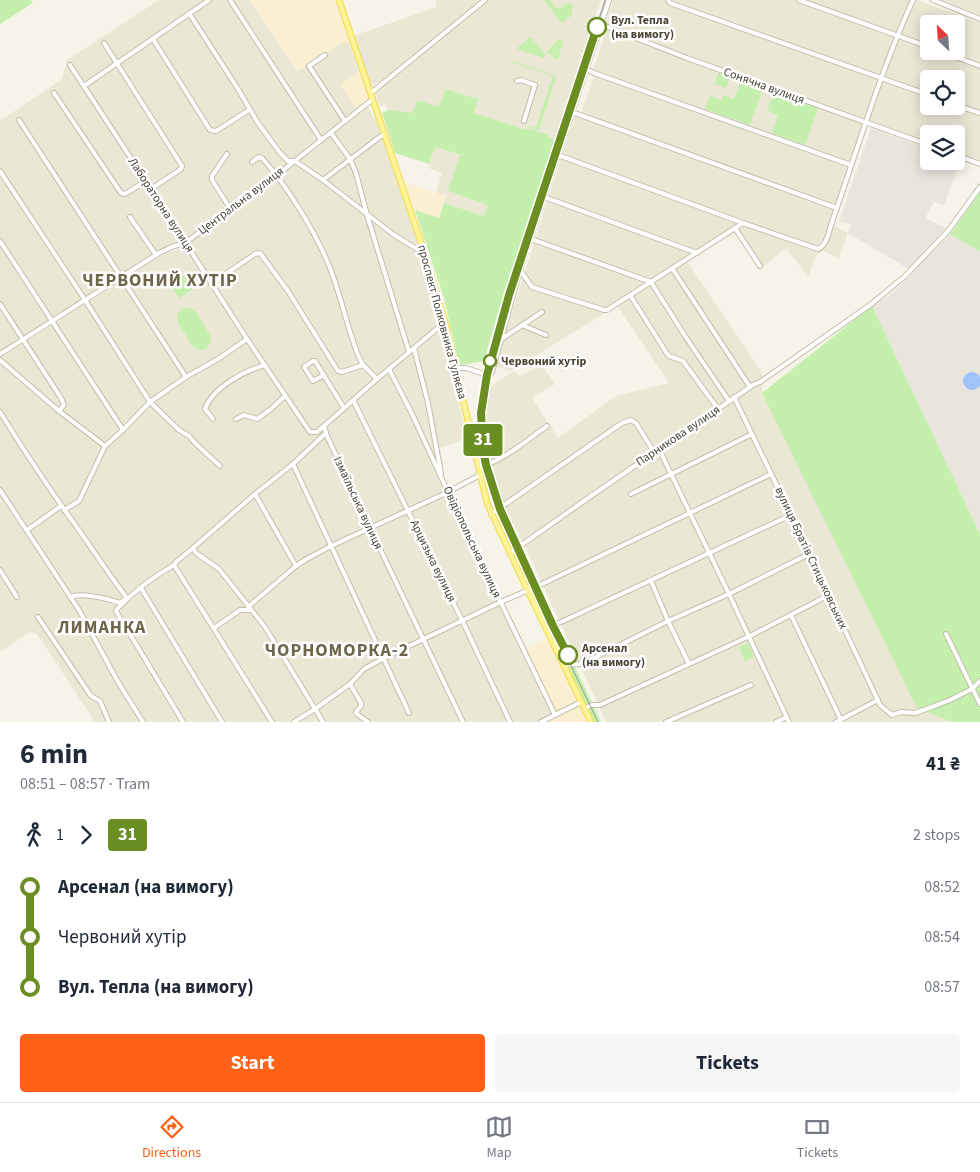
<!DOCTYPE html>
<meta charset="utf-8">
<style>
:root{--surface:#fff;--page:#f6f6f7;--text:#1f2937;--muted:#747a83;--line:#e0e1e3;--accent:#ff6116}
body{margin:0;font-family:"Source Sans 3",sans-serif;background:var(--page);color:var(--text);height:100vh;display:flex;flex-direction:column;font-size:19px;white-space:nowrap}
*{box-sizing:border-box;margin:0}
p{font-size:16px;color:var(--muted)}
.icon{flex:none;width:28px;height:28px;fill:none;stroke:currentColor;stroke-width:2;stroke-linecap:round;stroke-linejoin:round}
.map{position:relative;height:722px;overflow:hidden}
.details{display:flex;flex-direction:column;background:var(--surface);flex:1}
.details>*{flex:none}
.badge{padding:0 10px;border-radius:4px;font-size:18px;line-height:32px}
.needle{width:32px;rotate:335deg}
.tools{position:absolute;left:920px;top:15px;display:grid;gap:10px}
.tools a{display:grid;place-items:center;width:45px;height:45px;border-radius:5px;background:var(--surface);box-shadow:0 2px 12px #0003;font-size:25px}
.map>.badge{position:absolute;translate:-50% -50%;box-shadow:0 0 0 2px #fff}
.legs{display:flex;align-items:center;gap:8px;height:55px;padding:0 20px;font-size:16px}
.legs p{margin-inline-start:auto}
.head{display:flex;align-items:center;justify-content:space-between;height:85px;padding:0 20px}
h1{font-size:28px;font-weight:700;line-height:38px}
.action{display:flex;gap:10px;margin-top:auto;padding:10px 20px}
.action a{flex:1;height:58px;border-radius:5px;background:var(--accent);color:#fff;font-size:20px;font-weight:700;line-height:58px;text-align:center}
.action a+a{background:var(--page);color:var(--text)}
ul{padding:0 20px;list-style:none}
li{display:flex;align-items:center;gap:18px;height:50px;font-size:19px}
li i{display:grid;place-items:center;width:8px;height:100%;margin:0 6px;background:currentColor}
li i::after{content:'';width:12px;height:12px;margin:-6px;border:4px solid;border-radius:50%;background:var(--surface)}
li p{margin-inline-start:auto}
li:first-child i{background:linear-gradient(#0000 50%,currentColor 0)}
li:last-child i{background:linear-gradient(currentColor 50%,#0000 0)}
.dock{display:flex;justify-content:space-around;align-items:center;height:70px;border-top:1px solid var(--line);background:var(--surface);font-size:14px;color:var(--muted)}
.dock a{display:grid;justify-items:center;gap:2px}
.dock .selected{color:var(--accent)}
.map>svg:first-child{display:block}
.residential{fill:#eae7d5;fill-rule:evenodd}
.commercial{fill:#faf0d1}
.industrial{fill:#e8e5dd}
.green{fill:#c5efac}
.parking{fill:#e7e5e0}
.water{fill:#9ec4f9}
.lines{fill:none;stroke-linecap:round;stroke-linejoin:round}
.minor-casing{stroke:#c3bea9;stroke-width:6}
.major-casing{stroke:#f2de5a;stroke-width:7}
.minor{stroke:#fff;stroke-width:4}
.major{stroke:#fff398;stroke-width:4.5}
.tram{stroke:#989898;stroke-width:1}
.line-1-casing{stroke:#fff;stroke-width:11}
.line-1{stroke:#6b8e23;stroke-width:8}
.stop-1-dot{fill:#fff;stroke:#6b8e23;stroke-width:2.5}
.labels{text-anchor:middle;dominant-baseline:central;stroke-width:5;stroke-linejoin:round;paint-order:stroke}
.stop-label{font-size:12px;font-weight:bold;fill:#4a4635;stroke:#fff;text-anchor:start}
.street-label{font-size:12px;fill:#4a4635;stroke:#fff}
.district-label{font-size:18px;font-weight:bold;letter-spacing:1px;fill:#6e664b;stroke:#fff}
</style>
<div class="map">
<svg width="980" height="722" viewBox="0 0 980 722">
<rect width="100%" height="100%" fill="#f6f4e8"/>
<g class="residential">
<path d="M159 0H250L297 71 348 40 359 71 340 85 358 110 184 242 173 245 0 354V121L62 79 67 60Z"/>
<path d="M435 0H601L555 140 474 113 445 89 439 107 413 114 388 110 385 104 380 106 375 93 377 92 376 90 394 74 371 86 353 36 437 7Z"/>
<path d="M613 0H917L980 23V161L956 152V134H929V143L865 120 830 224 848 233 839 258 823 251 817 254 808 277 786 248 760 269 736 232 687 262 763 374 762 393 954 722H606L525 546 505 508 494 480 491 467 486 414 489 387 515 371 519 377 541 364 555 384 532 398 558 438 616 396 669 383 618 307 656 281 511 371 495 366 576 111 582 112 594 76 592 75 606 31 604 29ZM929 24H956V51H929ZM929 79H956V106H929Z"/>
<path d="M941 0H980V15Z"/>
<path d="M367 105 380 129 423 255 442 329 467 439 437 449 444 493 553 714 538 722H95L37 634 31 632 26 634 0 652V358L161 256 187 245Z"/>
<path d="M435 147 460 156 489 205 485 216 444 203 446 196 436 193 442 173 428 168Z"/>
</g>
<g class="commercial">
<path d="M250 0H335L350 40H348L297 71Z"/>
<path d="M359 71 369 98 367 102 358 110 340 85Z"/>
<path d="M405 183 446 196 439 218 415 210Z"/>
<path d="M549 638 579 702 556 713 525 649Z"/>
<path d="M580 705 588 722H545Z"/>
</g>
<g class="industrial">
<path d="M871 128 929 149V161H956V159L961 160 944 205 934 202 925 218 946 228 909 269 848 233 851 224 839 222Z"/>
<path d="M950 234 980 252V534L872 306 894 292Z"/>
</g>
<g class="green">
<path d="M0 0H31L33 3 0 24Z"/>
<path d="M544 0H550L556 8 559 9 568 3 573 4 571 16 562 23Z"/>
<path d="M531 37 545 55 544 58 517 49 518 47Z"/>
<path d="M558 40H562L563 43 558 59 555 60 547 51Z"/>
<path d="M511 61 556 76 539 130 528 127 529 126 536 128 553 76 510 62Z"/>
<path d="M719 72 730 76 726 88 715 84Z"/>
<path d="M741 80 763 88 750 125 705 109 710 96 721 100 723 95 734 99Z"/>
<path d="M445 89 478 99 474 113 526 130 527 128 548 135V137L555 140 503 296 484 361 459 365 444 298 415 210 439 218 444 203 484 216 488 205 448 191 460 155 435 147 429 164 395 153 382 113 388 110 413 113 417 100 439 107Z"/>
<path d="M774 92 818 108 805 145 772 133 778 115 767 111Z"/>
<path d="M980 192V252L950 234Z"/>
<path d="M184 276 193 289 179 298 171 285Z"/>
<path d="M872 306 980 534V722H953L917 708 762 393Z"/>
<path d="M183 308H190L196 312 210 335 211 342 206 349C202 350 199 351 195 348 191 345 188 339 186 335 180 326 171 317 183 308Z"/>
<path d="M519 549 601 722H592L512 554Z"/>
<path d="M748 643 754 657 745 661 739 647Z"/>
</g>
<path class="parking" d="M364 47 371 66 368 67 370 73 367 74 358 49Z"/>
<circle class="water" cx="972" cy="381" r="9"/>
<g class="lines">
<g class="minor-casing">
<g id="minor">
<path d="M230 0 321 140"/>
<path d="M668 0 670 3 929 95"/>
<path d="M799 0 929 47"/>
<path d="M933 0 980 19"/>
<path d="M189 13 238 89 258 123 280 153 288 161H295L323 180 394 235 425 254"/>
<path d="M600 24 687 58 929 145"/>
<path d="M153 39 210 130 216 131 249 110"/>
<path d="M104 43 182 166 181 169 151 189"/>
<path d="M940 51 980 66"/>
<path d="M325 55 309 66 345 121"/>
<path d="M70 65 151 189 247 339 310 432H317L324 426 377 379 445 322"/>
<path d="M586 69 594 73 851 165"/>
<path d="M517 81 521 80 535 85 524 121"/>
<path d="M84 86 209 0"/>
<path d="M54 93 121 193 125 194 146 181"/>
<path d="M371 93 485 0"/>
<path d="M956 105 980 113"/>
<path d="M572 112 837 208"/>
<path d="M19 120 186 377"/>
<path d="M331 133 350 159 356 173 367 215 409 352"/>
<path d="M227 154 212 176V180L231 210"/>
<path d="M558 155 743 223 818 249C827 245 829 231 832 222 858 148 880 72 913 0"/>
<path d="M956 155 980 164"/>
<path d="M252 162 259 157 262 158C288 187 315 231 330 268 341 296 347 327 358 355L363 365 377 379"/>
<path d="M0 171 85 300 150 402 179 430 189 436 196 444 220 466"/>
<path d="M323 180 385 133"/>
<path d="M544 197 697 253"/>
<path d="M130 217 156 255"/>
<path d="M735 228 760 266"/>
<path d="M531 239 651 282 685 336 729 401"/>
<path d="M0 241 123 430"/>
<path d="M672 268 750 387"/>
<path d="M520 270 532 287 604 310H607L743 223"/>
<path d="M211 284 255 254 260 253 288 291 338 371 342 372 363 365"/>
<path d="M630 295 666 352 669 356 683 361 718 409"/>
<path d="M0 304 61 398 64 405 59 411"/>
<path d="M522 325 546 335"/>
<path d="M500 340 542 312"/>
<path d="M414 348 428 403 441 473"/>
<path d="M0 354 159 253 174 246 185 243 282 171 373 99"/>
<path d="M0 360 59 411 105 446"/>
<path d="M455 368H466L487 375H490L492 372 520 270 609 0"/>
<path d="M389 369 413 416 454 505 555 715"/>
<path d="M324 375 313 381 304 367 313 361H315L344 408"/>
<path d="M734 397 791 515 880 705 892 715 901 712 915 713 929 708 950 700 972 689 980 681"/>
<path d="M353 400 462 620 510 722"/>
<path d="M0 412C23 449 46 484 71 519 90 545 107 572 127 598L120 603C109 599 80 592 70 597"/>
<path d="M213 419 205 409C212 388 244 371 265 365"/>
<path d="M236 419 244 415 257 419 271 409 285 396"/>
<path d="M324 426 327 436 370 528 463 722"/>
<path d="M326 433 293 464 409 713"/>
<path d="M659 449 729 594 789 722"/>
<path d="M293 464 255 494 296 566"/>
<path d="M478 467C502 462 527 440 547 426"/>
<path d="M0 490 79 610 118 682 143 722"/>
<path d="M255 494 193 548 176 562 174 565 272 722"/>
<path d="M631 494 752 434"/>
<path d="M64 510 79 501 105 446 123 430 150 402 186 377 218 359 247 339"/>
<path d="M491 514 622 423 631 420 636 423 654 452"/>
<path d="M27 530 61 506"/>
<path d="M193 548 196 553 219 569 265 627 323 722"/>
<path d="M510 553 591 496 753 385 760 382 870 305 904 277 948 231 980 187"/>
<path d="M174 565C153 577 133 592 117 609L116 611 183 722"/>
<path d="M0 570 17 597"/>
<path d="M651 581 668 621 689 664"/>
<path d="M141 588 222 722"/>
<path d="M248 607 296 566 305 560 331 546 444 494 480 475"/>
<path d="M791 615 841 720"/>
<path d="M38 617 91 696 100 701 109 722"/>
<path d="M214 628 240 610H251"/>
<path d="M546 629 791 515"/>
<path d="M946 634 980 704"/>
<path d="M564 665 582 664 668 621 729 594 809 554"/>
<path d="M350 684 361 703V706L356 712 357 714 368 722"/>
<path d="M585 708 592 705H600L750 636 829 595"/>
<path d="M294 722 315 709 350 684 364 669 384 658 501 602 540 585 771 474"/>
<path d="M541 722 581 702"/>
<path d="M666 722 751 685"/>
<path d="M776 722 787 717"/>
<path d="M836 722 878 700"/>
</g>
</g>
<g class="major-casing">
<path id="major" d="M339 0 425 254 445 322 487 503 528 591 591 722"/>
</g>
<use href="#minor" class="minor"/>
<use href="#major" class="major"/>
<path class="tram" d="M598 722 552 626 498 510 484 465 479 424V413L485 375 507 294 556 152 605 0"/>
</g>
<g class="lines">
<g class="line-1-casing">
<path id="line-1" d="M568 655 553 626 500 509 486 465 483 448 481 413 487 375 509 295 597 27"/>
</g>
<use href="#line-1" class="line-1"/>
</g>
<g class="stop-1-dot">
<circle cx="597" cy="27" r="9"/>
<circle cx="490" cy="361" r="6"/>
<circle cx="568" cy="655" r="9"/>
</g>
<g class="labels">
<g class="stop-label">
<text x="611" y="20">Вул. Тепла<tspan x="611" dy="14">(на вимогу)</tspan></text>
<text x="501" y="361">Червоний хутір</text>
<text x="582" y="648">Арсенал<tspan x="582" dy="14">(на вимогу)</tspan></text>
</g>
<g class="street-label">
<text transform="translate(764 86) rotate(20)">Сонячна вулиця</text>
<text transform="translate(241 201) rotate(-37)">Центральна вулиця</text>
<text transform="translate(161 205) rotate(57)">Лабораторна вулиця</text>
<text transform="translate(442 322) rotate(75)">проспект Полковника Гуляєва</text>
<text transform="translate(678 436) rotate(-34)">Парникова вулиця</text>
<text transform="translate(358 503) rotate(65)">Ізмаїльська вулиця</text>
<text transform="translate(472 542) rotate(65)">Овідіопольська вулиця</text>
<text transform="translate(811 558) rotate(65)">вулиця Братів Стицьковських</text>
<text transform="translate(433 561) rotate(64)">Арцизька вулиця</text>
</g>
<g class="district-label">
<text x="160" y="280">ЧЕРВОНИЙ ХУТІР</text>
<text x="102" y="627">ЛИМАНКА</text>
<text x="337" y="650">ЧОРНОМОРКА-2</text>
</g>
</g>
</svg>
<div class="tools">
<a><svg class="needle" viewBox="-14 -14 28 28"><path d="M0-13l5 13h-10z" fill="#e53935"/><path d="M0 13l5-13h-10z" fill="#747a83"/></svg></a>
<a><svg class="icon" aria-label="locate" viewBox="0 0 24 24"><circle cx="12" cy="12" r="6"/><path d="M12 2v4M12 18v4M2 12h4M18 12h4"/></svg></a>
<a><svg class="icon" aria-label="layers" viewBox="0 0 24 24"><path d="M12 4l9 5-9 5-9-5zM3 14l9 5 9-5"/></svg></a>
</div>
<b class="badge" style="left:483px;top:440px;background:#6b8e23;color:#fff">31</b>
</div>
<section class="details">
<div class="head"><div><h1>6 min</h1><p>08:51 – 08:57 · Tram</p></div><b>41 ₴</b></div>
<div class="legs"><svg class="icon" aria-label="walk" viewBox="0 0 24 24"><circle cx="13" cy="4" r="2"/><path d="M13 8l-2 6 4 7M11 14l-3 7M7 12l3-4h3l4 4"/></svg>1<svg class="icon" aria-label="forward" viewBox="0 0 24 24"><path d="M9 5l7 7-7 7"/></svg><b class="badge" style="background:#6b8e23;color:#fff">31</b><p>2 stops</p></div>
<ul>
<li><i style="color:#6b8e23"></i><b>Арсенал (на вимогу)</b><p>08:52</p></li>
<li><i style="color:#6b8e23"></i><span>Червоний хутір</span><p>08:54</p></li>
<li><i style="color:#6b8e23"></i><b>Вул. Тепла (на вимогу)</b><p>08:57</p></li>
</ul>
<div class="action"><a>Start</a><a>Tickets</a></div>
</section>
<nav class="dock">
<a class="selected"><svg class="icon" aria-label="directions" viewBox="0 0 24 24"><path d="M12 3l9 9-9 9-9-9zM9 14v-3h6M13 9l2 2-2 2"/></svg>Directions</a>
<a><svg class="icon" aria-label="map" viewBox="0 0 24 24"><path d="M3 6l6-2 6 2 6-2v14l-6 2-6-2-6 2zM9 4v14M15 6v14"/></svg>Map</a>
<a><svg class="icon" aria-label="tickets" viewBox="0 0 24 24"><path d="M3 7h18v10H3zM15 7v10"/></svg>Tickets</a>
</nav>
